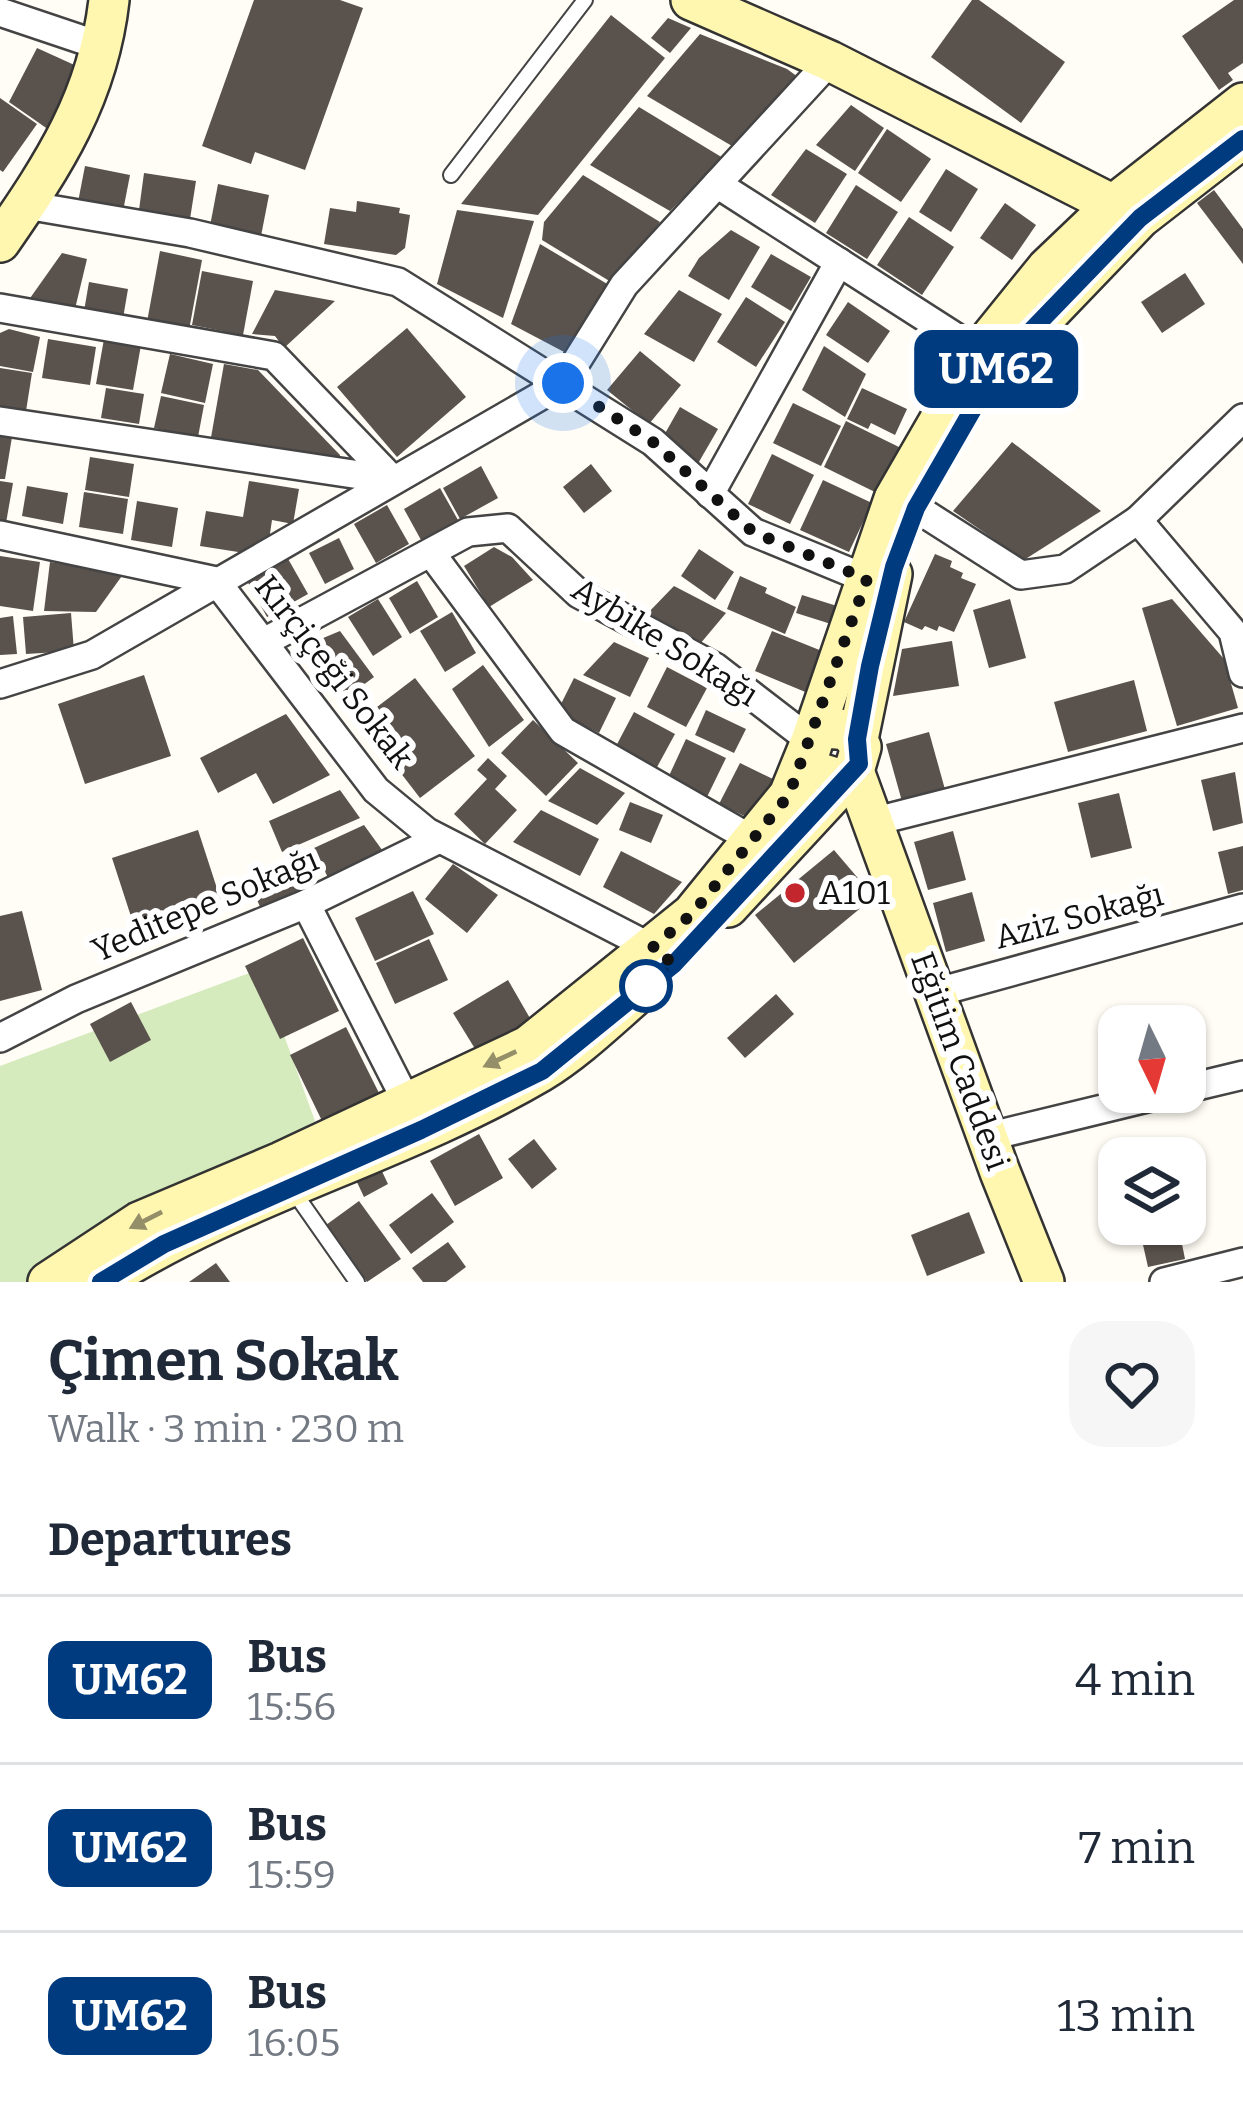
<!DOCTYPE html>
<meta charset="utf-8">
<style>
:root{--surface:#fff;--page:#f6f6f7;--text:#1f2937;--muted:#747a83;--line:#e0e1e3}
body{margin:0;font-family:Bitter,serif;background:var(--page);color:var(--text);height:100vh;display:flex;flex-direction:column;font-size:45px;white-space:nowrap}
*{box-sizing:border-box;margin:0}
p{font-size:39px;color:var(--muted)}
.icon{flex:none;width:66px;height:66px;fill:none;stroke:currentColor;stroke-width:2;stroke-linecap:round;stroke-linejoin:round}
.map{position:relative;height:1282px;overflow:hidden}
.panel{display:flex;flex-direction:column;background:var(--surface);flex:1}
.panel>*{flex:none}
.badge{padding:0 24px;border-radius:18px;font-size:42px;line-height:78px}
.needle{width:78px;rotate:175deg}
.fabs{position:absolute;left:1098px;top:1005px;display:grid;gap:24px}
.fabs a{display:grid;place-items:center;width:108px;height:108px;border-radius:24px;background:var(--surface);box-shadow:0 3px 9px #0004;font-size:60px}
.you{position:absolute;width:60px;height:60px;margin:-30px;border:9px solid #fff;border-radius:50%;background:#1a73e8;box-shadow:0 0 0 18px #1a73e833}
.map>.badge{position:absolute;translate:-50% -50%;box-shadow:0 0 0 6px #fff}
h2{padding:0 48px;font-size:45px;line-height:108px}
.round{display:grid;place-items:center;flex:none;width:126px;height:126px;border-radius:36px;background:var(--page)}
.overview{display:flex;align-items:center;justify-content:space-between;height:204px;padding:0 48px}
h1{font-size:57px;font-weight:700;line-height:90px}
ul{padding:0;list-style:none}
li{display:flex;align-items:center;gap:36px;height:168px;padding:0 48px;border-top:3px solid var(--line)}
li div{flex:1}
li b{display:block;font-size:45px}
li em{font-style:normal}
li .badge{min-width:132px;font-weight:700;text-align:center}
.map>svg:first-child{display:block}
.green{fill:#d5ebbd}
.building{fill:#5a524d}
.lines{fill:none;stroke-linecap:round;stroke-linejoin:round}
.lane-casing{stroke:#444;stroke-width:18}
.street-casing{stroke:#444;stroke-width:32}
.secondary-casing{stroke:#333;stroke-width:44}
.lane{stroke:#fff;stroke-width:14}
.street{stroke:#fff;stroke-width:27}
.secondary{stroke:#fff6b0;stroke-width:39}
.oneway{fill:#948f68}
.line-casing{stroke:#fff;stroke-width:27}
.line{stroke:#003b80;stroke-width:18}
.walk{stroke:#111;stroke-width:12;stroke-dasharray:0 21.6}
.poi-dot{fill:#c4262e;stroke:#fff;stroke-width:4.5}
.stop-dot{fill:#fff;stroke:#003b80;stroke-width:6}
.labels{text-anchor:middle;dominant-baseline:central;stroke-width:12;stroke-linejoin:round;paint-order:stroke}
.street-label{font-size:33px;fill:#111;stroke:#fff}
.poi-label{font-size:33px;fill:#111;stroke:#fff;text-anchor:start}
</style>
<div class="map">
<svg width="1243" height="1282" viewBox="0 0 1243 1282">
<rect width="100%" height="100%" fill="#fffdf5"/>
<path class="green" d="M260 969 315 1121 45 1282H0V1066Z"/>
<g class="building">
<path d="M254 0H340L363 8 305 170 255 152 251 164 202 146Z"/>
<path d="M972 0H979L1065 62 1021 123 931 57Z"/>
<path d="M1234 0H1243V63L1228 73 1233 80 1219 90 1182 36Z"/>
<path d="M611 15 665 58 538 215 461 204Z"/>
<path d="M668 18 691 28 670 53 651 38Z"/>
<path d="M700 34 787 69 798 77 732 146 647 96Z"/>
<path d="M37 48 81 68 52 132 9 102Z"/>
<path d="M0 98 37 124 3 172 0 170Z"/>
<path d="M851 105 884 128 855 171 816 145Z"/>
<path d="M639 107 723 158 670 211 590 165Z"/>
<path d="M887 129 931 159 901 202 858 173Z"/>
<path d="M806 149 847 174 815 223 771 195Z"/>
<path d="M85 166 130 175 123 211 78 202Z"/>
<path d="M946 169 978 189 951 232 919 212Z"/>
<path d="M144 173 196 181 190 219 139 210Z"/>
<path d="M583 175 660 222 616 285 542 240 544 222Z"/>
<path d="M218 184 269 195 261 236 210 226Z"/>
<path d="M856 185 898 212 867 259 826 233Z"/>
<path d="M1214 190 1243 229V264L1197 203Z"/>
<path d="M357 201 400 208 399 213 410 215 405 248 396 255 324 244 330 208 356 212Z"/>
<path d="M1005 203 1036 225 1012 260 980 238Z"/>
<path d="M457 210 534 221 503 318 437 284Z"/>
<path d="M909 217 954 247 922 295 877 265Z"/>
<path d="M731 230 760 247 729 300 688 276 699 258Z"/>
<path d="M540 244 614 288 566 353 511 324Z"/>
<path d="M160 251 202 260 189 330 147 322Z"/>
<path d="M62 253 87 259 74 313 28 301Z"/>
<path d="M771 254 811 277 791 311 751 287Z"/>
<path d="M202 271 253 281 243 335 192 325Z"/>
<path d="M1185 273 1205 304 1162 333 1141 302Z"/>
<path d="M89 282 128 289 122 324 83 317Z"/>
<path d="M275 290 335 301 284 348 275 336 252 334Z"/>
<path d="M679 290 722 314 694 362 644 334Z"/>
<path d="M746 297 785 322 756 367 717 342Z"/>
<path d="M848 302 890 331 868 363 826 335Z"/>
<path d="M407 328 466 397 397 457 337 387Z"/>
<path d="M9 329 40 337 33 372 0 366V333Z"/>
<path d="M48 339 96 347 90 385 42 378Z"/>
<path d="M104 339 141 345 133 390 96 384Z"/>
<path d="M824 346 866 374 845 417 802 390Z"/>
<path d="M640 351 681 385 649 424 607 390Z"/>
<path d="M170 354 213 364 205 403 161 393Z"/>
<path d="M224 364 258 370 340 455 338 465 210 443Z"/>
<path d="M0 368 32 373 26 411 0 406Z"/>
<path d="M106 388 144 394 139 424 101 418Z"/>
<path d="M862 388 907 409 895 435 871 423 868 429 847 419Z"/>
<path d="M161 396 204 405 198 437 154 428Z"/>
<path d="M793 403 841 426 821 466 773 443Z"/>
<path d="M680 407 718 429 696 467 663 437Z"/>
<path d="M846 421 903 449 881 495 824 467Z"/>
<path d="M0 435 12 437 5 479H0Z"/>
<path d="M1012 442 1101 511 1024 560 953 511Z"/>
<path d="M772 454 814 475 790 524 748 504Z"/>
<path d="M90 457 134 464 129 497 85 490Z"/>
<path d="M591 464 612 491 584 513 563 487Z"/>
<path d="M481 466 498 498 460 519 443 488Z"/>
<path d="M823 480 872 503 849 552 800 530Z"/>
<path d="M0 481 13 483 6 523 0 522Z"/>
<path d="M249 481 299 489 293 524 272 520 268 547 252 544 251 554 200 546 206 511 243 517Z"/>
<path d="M27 486 68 493 63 524 22 516Z"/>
<path d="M440 488 458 520 421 540 404 509Z"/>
<path d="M84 492 128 499 123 534 79 527Z"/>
<path d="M137 501 178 508 172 547 131 540Z"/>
<path d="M387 505 409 544 376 563 354 524Z"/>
<path d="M339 538 354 569 325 584 309 553Z"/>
<path d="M494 547 512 557 533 580 489 607 464 566Z"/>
<path d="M699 549 734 572 715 600 681 576Z"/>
<path d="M935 554 952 561 950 567 963 573 961 578 976 584 954 632 939 626 937 631 925 626 922 630 904 622Z"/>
<path d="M0 556 40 562 33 611 0 606Z"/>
<path d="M287 557 308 594 267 617 246 579Z"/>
<path d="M50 562 124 573 96 612 44 611Z"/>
<path d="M740 576 767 588 765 593 796 607 785 634 727 609Z"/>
<path d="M417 581 438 617 410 634 389 598Z"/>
<path d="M674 586 726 613 700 644 645 616Z"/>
<path d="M802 595 837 606 831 624 796 613Z"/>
<path d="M378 599 402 637 373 656 348 617Z"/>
<path d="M1010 599 1026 658 989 668 973 610Z"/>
<path d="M1172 599 1224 659 1238 708 1177 726 1142 608Z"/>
<path d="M452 612 476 653 445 672 420 631Z"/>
<path d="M71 613 74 651 26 654 23 617Z"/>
<path d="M13 616 17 654 0 655V618Z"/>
<path d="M340 631 374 677 343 700 304 646Z"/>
<path d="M772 631 832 655 815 696 755 671Z"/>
<path d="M952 641 959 686 893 696 902 649Z"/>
<path d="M614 642 649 658 630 697 583 675Z"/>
<path d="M483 665 524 720 489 747 452 689Z"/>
<path d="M667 667 707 688 686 727 647 707Z"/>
<path d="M144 675 171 756 85 784 58 704Z"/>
<path d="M415 678 475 756 420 798 360 720Z"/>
<path d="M574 678 616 698 599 733 557 712Z"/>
<path d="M1134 680 1147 731 1068 752 1054 702Z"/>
<path d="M706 710 746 729 734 753 695 735Z"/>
<path d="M634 712 675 734 656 769 615 748Z"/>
<path d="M286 714 330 775 273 804 256 773 218 793 200 758Z"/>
<path d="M533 720 578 763 546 796 501 753Z"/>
<path d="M929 732 946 793 903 805 886 744Z"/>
<path d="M686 739 726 758 707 797 668 778Z"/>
<path d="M488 758 507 776 495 789 517 810 485 844 454 814 487 779 477 770Z"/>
<path d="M740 763 775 780 755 821 719 804Z"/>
<path d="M580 768 625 793 597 825 548 801Z"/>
<path d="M1235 772 1243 823 1213 831 1201 780Z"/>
<path d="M340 790 360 818 282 852 269 821Z"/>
<path d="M1119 793 1132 848 1091 858 1078 803Z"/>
<path d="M630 802 663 815 651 843 619 830Z"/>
<path d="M541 810 599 839 580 876 513 842Z"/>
<path d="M364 825 385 854 329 880 314 848Z"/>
<path d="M198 830 224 910 138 938 112 858Z"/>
<path d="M953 831 966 880 928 890 914 842Z"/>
<path d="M1243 846V890L1228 894 1218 852Z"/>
<path d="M834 850 874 897 794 963 755 915Z"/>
<path d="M621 851 682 882 654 914 603 887Z"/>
<path d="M300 854 315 886 261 909 247 877Z"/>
<path d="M453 864 498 895 467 933 425 899Z"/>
<path d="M413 891 434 934 375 961 355 918Z"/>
<path d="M972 892 985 941 946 952 933 903Z"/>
<path d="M22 911 42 990 0 1001V916Z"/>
<path d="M303 938 339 1011 280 1039 245 966Z"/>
<path d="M429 939 448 980 395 1004 376 963Z"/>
<path d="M508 980 531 1020 477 1052 453 1013Z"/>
<path d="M776 994 794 1014 745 1058 727 1038Z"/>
<path d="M131 1002 151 1040 110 1062 90 1024Z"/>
<path d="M346 1027 382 1099 325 1127 290 1055Z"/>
<path d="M479 1134 503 1178 455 1206 430 1161Z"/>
<path d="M534 1139 557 1169 532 1189 508 1159Z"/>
<path d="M379 1165 388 1184 364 1197 355 1178Z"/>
<path d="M432 1193 454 1222 411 1254 389 1225Z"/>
<path d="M359 1201 401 1259 367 1282 326 1225Z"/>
<path d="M969 1212 985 1253 927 1276 911 1235Z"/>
<path d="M1153 1224H1178L1185 1259 1148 1267 1139 1227Z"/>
<path d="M448 1242 466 1267 446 1282H423L412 1268Z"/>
<path d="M216 1263 230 1282H189Z"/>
</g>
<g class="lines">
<g class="lane-casing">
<g id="lane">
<path d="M451 175 585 0"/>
<path d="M294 1192 357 1282"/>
</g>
</g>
<g class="street-casing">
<g id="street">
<path d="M0 12 104 47"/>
<path d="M717 184 990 359"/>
<path d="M26 205 190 233 398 282 653 442 753 532 867 579"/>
<path d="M0 308 274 356 393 480 0 421"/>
<path d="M710 494 839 262"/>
<path d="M916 508 1021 575 1065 569 1138 520 1243 418"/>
<path d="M1138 520 1233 632 1243 673"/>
<path d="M0 535 216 581 376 790 427 832 652 948"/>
<path d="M431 553 563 731 753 840"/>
<path d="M266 641 468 532 508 528 579 594 715 667 811 741"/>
<path d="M0 684 92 655 563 383 624 285 830 61"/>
<path d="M872 822 1243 728"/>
<path d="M306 904 414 1116"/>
<path d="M934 993 1243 908"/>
<path d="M0 1038 76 999 306 904 439 839"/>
<path d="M1185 1089 1243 1075"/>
<path d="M987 1137 1172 1092"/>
<path d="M1164 1282 1243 1262"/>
</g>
</g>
<g class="secondary-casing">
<g id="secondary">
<path d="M691 0 830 61 1135 216"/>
<path d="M0 242C54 164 98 97 109 0"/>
<path d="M997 367 1140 218 1243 138"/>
<path d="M858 739 892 574"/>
<path d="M854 771 1000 1172 1044 1282"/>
<path d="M728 907 854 771 861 747 848 730 827 728 815 735 808 757 816 772 839 779 854 771"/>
<path d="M48 1282 139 1222 281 1162 528 1046 692 914 789 795 811 741 894 499 979 352 1047 268 1113 205 1243 103"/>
<path d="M101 1282C238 1194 400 1154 540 1072 578 1049 613 1014 647 985"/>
</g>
</g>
<use href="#lane" class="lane"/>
<use href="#street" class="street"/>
<use href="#secondary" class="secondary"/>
</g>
<defs><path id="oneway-solid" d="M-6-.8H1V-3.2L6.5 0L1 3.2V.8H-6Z" transform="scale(3)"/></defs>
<g class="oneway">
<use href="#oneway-solid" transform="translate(500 1059) rotate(155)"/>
<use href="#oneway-solid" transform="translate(146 1220) rotate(153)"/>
</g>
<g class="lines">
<g class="line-casing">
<path id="line" d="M101 1282 164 1244 421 1130 542 1071 674 964 859 764 857 739 870 666 894 567 916 508 999 364 1140 218 1243 139"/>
</g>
<use href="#line" class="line"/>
<path class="walk" d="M563 383 653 442 753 532 867 579 789 795 692 914 652 948 674 964 641 990 646 986"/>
</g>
<circle class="poi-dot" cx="795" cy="893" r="12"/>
<circle class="stop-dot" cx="646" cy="986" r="24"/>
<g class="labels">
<g class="street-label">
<text transform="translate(665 642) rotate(32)">Aybike Sokağı</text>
<text transform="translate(334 672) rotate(52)">Kırçiçeği Sokak</text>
<text transform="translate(205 905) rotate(-23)">Yeditepe Sokağı</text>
<text transform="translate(1079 916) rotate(-15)">Aziz Sokağı</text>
<text transform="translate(960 1061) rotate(70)">Eğitim Caddesi</text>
</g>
<g class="poi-label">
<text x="819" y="893">A101</text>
</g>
</g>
</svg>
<div class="fabs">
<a><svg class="needle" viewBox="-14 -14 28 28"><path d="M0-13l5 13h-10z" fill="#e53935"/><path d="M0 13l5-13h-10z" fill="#747a83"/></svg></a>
<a><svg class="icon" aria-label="layers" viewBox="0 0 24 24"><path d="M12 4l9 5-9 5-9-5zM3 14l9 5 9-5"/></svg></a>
</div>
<div class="you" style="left:563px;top:383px"></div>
<b class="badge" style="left:996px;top:369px;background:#003b80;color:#fff">UM62</b>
</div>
<section class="panel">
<div class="overview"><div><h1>Çimen Sokak</h1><p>Walk · 3 min · 230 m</p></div><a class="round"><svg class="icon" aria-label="heart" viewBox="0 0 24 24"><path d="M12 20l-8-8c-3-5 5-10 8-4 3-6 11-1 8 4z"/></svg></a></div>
<h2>Departures</h2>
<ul>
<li><span class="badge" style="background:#003b80;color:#fff">UM62</span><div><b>Bus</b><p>15:56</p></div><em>4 min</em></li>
<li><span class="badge" style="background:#003b80;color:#fff">UM62</span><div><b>Bus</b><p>15:59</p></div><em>7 min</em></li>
<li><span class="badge" style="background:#003b80;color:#fff">UM62</span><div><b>Bus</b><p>16:05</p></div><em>13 min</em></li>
</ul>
</section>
